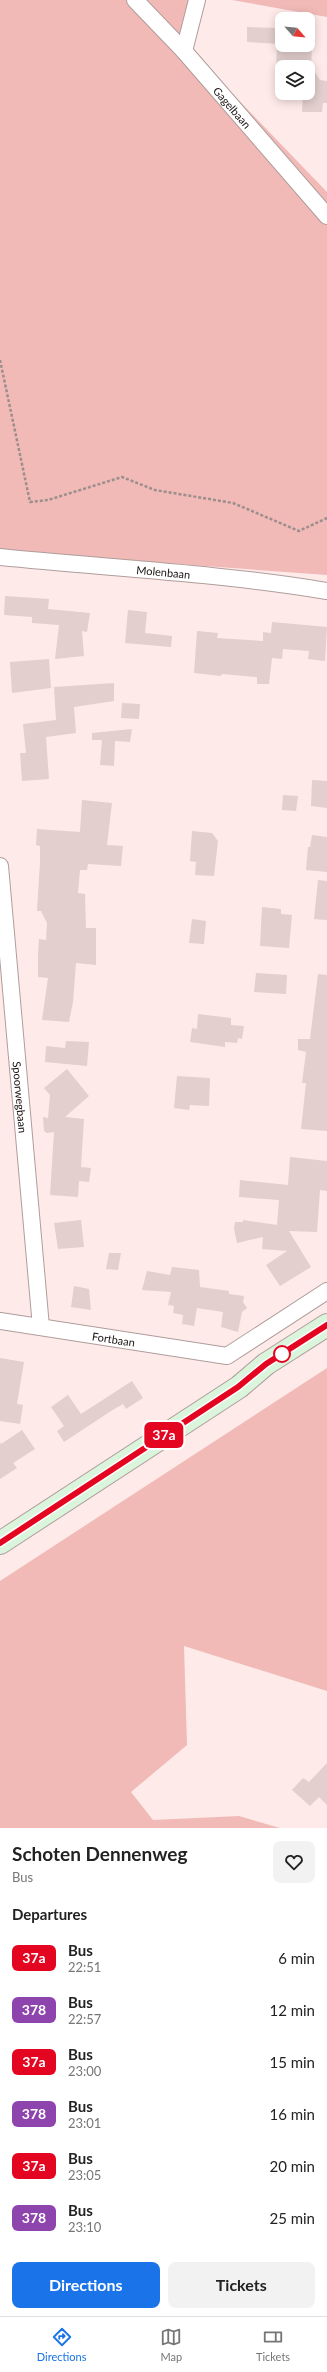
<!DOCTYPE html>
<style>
:root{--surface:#fff;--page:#f2f2f2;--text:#222;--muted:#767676;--line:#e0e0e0;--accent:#1a73e8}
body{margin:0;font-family:Lato,sans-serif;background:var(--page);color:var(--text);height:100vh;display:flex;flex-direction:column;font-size:15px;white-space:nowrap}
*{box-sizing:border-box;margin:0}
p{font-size:13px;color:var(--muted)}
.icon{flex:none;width:22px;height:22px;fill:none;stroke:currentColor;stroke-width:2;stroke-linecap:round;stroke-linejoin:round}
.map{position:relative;height:1828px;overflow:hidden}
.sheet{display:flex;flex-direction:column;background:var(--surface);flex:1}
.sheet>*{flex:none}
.badge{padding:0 8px;border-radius:6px;font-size:14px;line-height:26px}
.needle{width:26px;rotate:117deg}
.buttons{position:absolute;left:275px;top:12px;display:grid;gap:8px}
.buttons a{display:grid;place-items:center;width:40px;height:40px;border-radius:8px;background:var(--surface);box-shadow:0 2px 10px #0003;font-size:20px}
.map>.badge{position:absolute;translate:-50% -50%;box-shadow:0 0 0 2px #fff}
h2{padding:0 12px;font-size:15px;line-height:36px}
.round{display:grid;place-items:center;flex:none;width:42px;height:42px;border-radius:8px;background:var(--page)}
.overview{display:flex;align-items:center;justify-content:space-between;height:68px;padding:0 12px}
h1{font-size:19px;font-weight:700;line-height:30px}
.button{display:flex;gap:8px;margin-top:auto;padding:8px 12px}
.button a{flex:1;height:46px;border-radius:8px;background:var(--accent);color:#fff;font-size:16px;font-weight:700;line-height:46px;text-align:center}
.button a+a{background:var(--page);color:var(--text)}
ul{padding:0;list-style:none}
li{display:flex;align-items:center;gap:12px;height:52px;padding:0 12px}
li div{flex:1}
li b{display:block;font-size:15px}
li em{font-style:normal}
li .badge{min-width:44px;font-weight:700;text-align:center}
.dock{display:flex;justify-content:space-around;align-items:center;height:56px;border-top:1px solid var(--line);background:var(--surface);font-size:11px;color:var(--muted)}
.dock a{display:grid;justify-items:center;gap:2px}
.dock .active{color:var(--accent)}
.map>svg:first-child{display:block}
.green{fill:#f1bab7}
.building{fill:#e2cfce}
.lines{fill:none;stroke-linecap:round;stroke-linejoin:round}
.street-casing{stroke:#af9d9c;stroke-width:18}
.secondary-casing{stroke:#af9d9c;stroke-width:24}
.path{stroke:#9c8e8d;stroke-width:2.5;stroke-dasharray:3 2;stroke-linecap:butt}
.street{stroke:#fff;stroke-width:16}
.secondary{stroke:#daf5db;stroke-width:22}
.line-casing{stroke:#fff;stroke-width:9}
.line{stroke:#e40521;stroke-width:6}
.stop-dot{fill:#fff;stroke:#e40521;stroke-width:2}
.labels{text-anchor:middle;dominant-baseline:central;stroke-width:3;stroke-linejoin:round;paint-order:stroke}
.street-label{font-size:11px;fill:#191312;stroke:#fdfdfd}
</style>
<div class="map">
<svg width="327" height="1828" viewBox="0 0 327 1828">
<rect width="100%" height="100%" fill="#feeae9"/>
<g class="green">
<path d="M0 0H199L192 52 327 192V575L0 551Z"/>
<path d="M232 0H327V17Z"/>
<path d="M327 1368V1691L184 1646 187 1745 131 1792 153 1820 239 1816 280 1828H0V1581Z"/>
</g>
<g class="building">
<path d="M247 27 279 28V44L247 42Z"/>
<path d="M277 45H312L311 66 320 80 327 81V103H323L322 112H302L303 93H308V67H276Z"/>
<path d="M5 596 49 599 48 609 90 613 87 632 82 631 84 656 55 659 59 625 32 623V617L4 615Z"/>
<path d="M128 610 147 612 145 633 172 636 171 647 125 643Z"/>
<path d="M272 622 327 627 325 661 308 659 309 651 283 649 282 659 272 658 269 684H257V677L222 674 221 676 194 673 197 631 218 633 217 638 263 641V632L271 633Z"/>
<path d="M49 659 51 688 12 693 10 662Z"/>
<path d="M114 683V701L74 707 76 733 46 737 49 779 22 781 20 753H26L23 724 56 720 54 687Z"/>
<path d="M122 703 140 704 139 719 121 718Z"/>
<path d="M132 729 130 742 115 741 114 766 100 765 102 740H92V733Z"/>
<path d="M312 780 327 781V808L311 806Z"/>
<path d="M283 795 298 796 296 811 282 810Z"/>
<path d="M82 800 112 803 107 845 123 846 121 866 88 864 87 870H80L78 893 85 894 86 928H96V965L76 963 73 1002 69 1022 42 1020 48 978 38 977V954L39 939 46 940 47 923 41 911H37L40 862V846L36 845 37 829 80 832Z"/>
<path d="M192 831 212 833 218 841 214 876 195 875 196 862 190 861Z"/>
<path d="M312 835 327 837V872L306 870 308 847H310Z"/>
<path d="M318 880 327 881V920L314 919Z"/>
<path d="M262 907 281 909V914L292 915 289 948 260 946Z"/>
<path d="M192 919 206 921 204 944 189 943Z"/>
<path d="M256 973 287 975 286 994 254 992Z"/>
<path d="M318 974 327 975V1131L301 1129 306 1083H302L306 1052 298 1050V1039H310Z"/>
<path d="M198 1014 231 1018V1025L244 1026 242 1039 238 1038 237 1043 225 1042V1047L190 1042 192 1028 197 1029Z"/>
<path d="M66 1041 89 1042 87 1066 45 1062 46 1046 65 1048Z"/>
<path d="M67 1069 89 1096 65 1117 84 1119 81 1167 91 1168 89 1182 79 1181 78 1197 50 1195 54 1132 47 1133 44 1131 43 1117 48 1118 50 1095 44 1088Z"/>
<path d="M177 1076 210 1078 209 1106 190 1105 189 1110 174 1108Z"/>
<path d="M290 1157 327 1161V1191L320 1190 317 1232 289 1231 311 1267 280 1286 266 1265 287 1251 262 1249 263 1237 237 1243 234 1229 235 1222H243V1220L277 1225 279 1200 239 1197 240 1180 288 1185Z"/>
<path d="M81 1220 84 1247 58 1249 54 1223Z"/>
<path d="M109 1253H121L118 1270 106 1269Z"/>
<path d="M172 1267 199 1270 200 1287 229 1291V1294L244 1296 243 1302 247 1308 242 1312 238 1332 221 1327 223 1312 197 1308 194 1326 182 1324 183 1315 173 1313 174 1306 168 1305 171 1292 142 1290 147 1271 170 1275Z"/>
<path d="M74 1286 89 1289 91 1310 71 1307Z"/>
<path d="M0 1358 24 1362 17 1404 23 1405 20 1424 0 1421Z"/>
<path d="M132 1381 143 1398 126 1409 123 1404 111 1411 64 1442 57 1431 64 1426 51 1407 68 1395 81 1414Z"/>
<path d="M22 1430 35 1449 13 1463 17 1468 0 1479V1442L1 1444Z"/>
<path d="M327 1763V1805L319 1797 310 1806 292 1790 303 1778 309 1782Z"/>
</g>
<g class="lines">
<g class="street-casing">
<g id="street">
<path id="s1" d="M135 0 184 51 327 216"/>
<path d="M184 51 197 0"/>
<path id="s2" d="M0 557C109 568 219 573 327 591"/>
<path id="s3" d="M0 866 41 1327"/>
<path id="s4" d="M0 1321 227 1356 327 1291"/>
</g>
</g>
<g class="secondary-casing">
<path id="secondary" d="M0 1543 239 1387 266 1364 327 1325"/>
</g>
<path class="path" d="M0 360 30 502 48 500 122 477 155 490 233 503 299 531 327 518"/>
<use href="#street" class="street"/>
<use href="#secondary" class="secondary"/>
</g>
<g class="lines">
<g class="line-casing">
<path id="line" d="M0 1543 238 1387 266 1364 327 1325"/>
</g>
<use href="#line" class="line"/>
</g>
<circle class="stop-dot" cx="282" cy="1354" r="8"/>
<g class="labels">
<g class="street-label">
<text stroke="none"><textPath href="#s1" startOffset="145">Gagelbaan</textPath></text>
<text stroke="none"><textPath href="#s2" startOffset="164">Molenbaan</textPath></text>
<text stroke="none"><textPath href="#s3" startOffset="232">Spoorwegbaan</textPath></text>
<text stroke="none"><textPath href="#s4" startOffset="115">Fortbaan</textPath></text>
</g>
</g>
</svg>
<div class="buttons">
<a><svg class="needle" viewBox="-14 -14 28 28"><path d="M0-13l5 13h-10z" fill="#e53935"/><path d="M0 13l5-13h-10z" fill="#767676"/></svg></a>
<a><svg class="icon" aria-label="layers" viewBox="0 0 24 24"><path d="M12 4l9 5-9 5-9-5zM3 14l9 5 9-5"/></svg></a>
</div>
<b class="badge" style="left:164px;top:1435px;background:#e40521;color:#fff">37a</b>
</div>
<section class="sheet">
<div class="overview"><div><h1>Schoten Dennenweg</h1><p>Bus</p></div><a class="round"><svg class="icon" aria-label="heart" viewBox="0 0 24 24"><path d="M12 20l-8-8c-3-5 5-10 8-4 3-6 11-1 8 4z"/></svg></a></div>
<h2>Departures</h2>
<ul>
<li><span class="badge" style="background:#e40521;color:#fff">37a</span><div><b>Bus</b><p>22:51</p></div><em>6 min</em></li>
<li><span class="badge" style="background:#8e44ad;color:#fff">378</span><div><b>Bus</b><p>22:57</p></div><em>12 min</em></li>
<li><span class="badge" style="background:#e40521;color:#fff">37a</span><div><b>Bus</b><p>23:00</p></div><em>15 min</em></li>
<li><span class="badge" style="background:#8e44ad;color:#fff">378</span><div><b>Bus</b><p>23:01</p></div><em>16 min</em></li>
<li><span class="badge" style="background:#e40521;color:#fff">37a</span><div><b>Bus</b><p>23:05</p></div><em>20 min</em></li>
<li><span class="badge" style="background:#8e44ad;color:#fff">378</span><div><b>Bus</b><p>23:10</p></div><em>25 min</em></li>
</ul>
<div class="button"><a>Directions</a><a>Tickets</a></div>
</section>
<nav class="dock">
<a class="active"><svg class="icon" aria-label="directions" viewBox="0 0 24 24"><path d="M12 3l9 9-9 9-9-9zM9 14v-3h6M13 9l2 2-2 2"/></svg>Directions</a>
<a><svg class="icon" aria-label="map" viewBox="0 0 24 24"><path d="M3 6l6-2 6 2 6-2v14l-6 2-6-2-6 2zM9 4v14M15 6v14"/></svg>Map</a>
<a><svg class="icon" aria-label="tickets" viewBox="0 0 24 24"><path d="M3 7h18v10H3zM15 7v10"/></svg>Tickets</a>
</nav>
